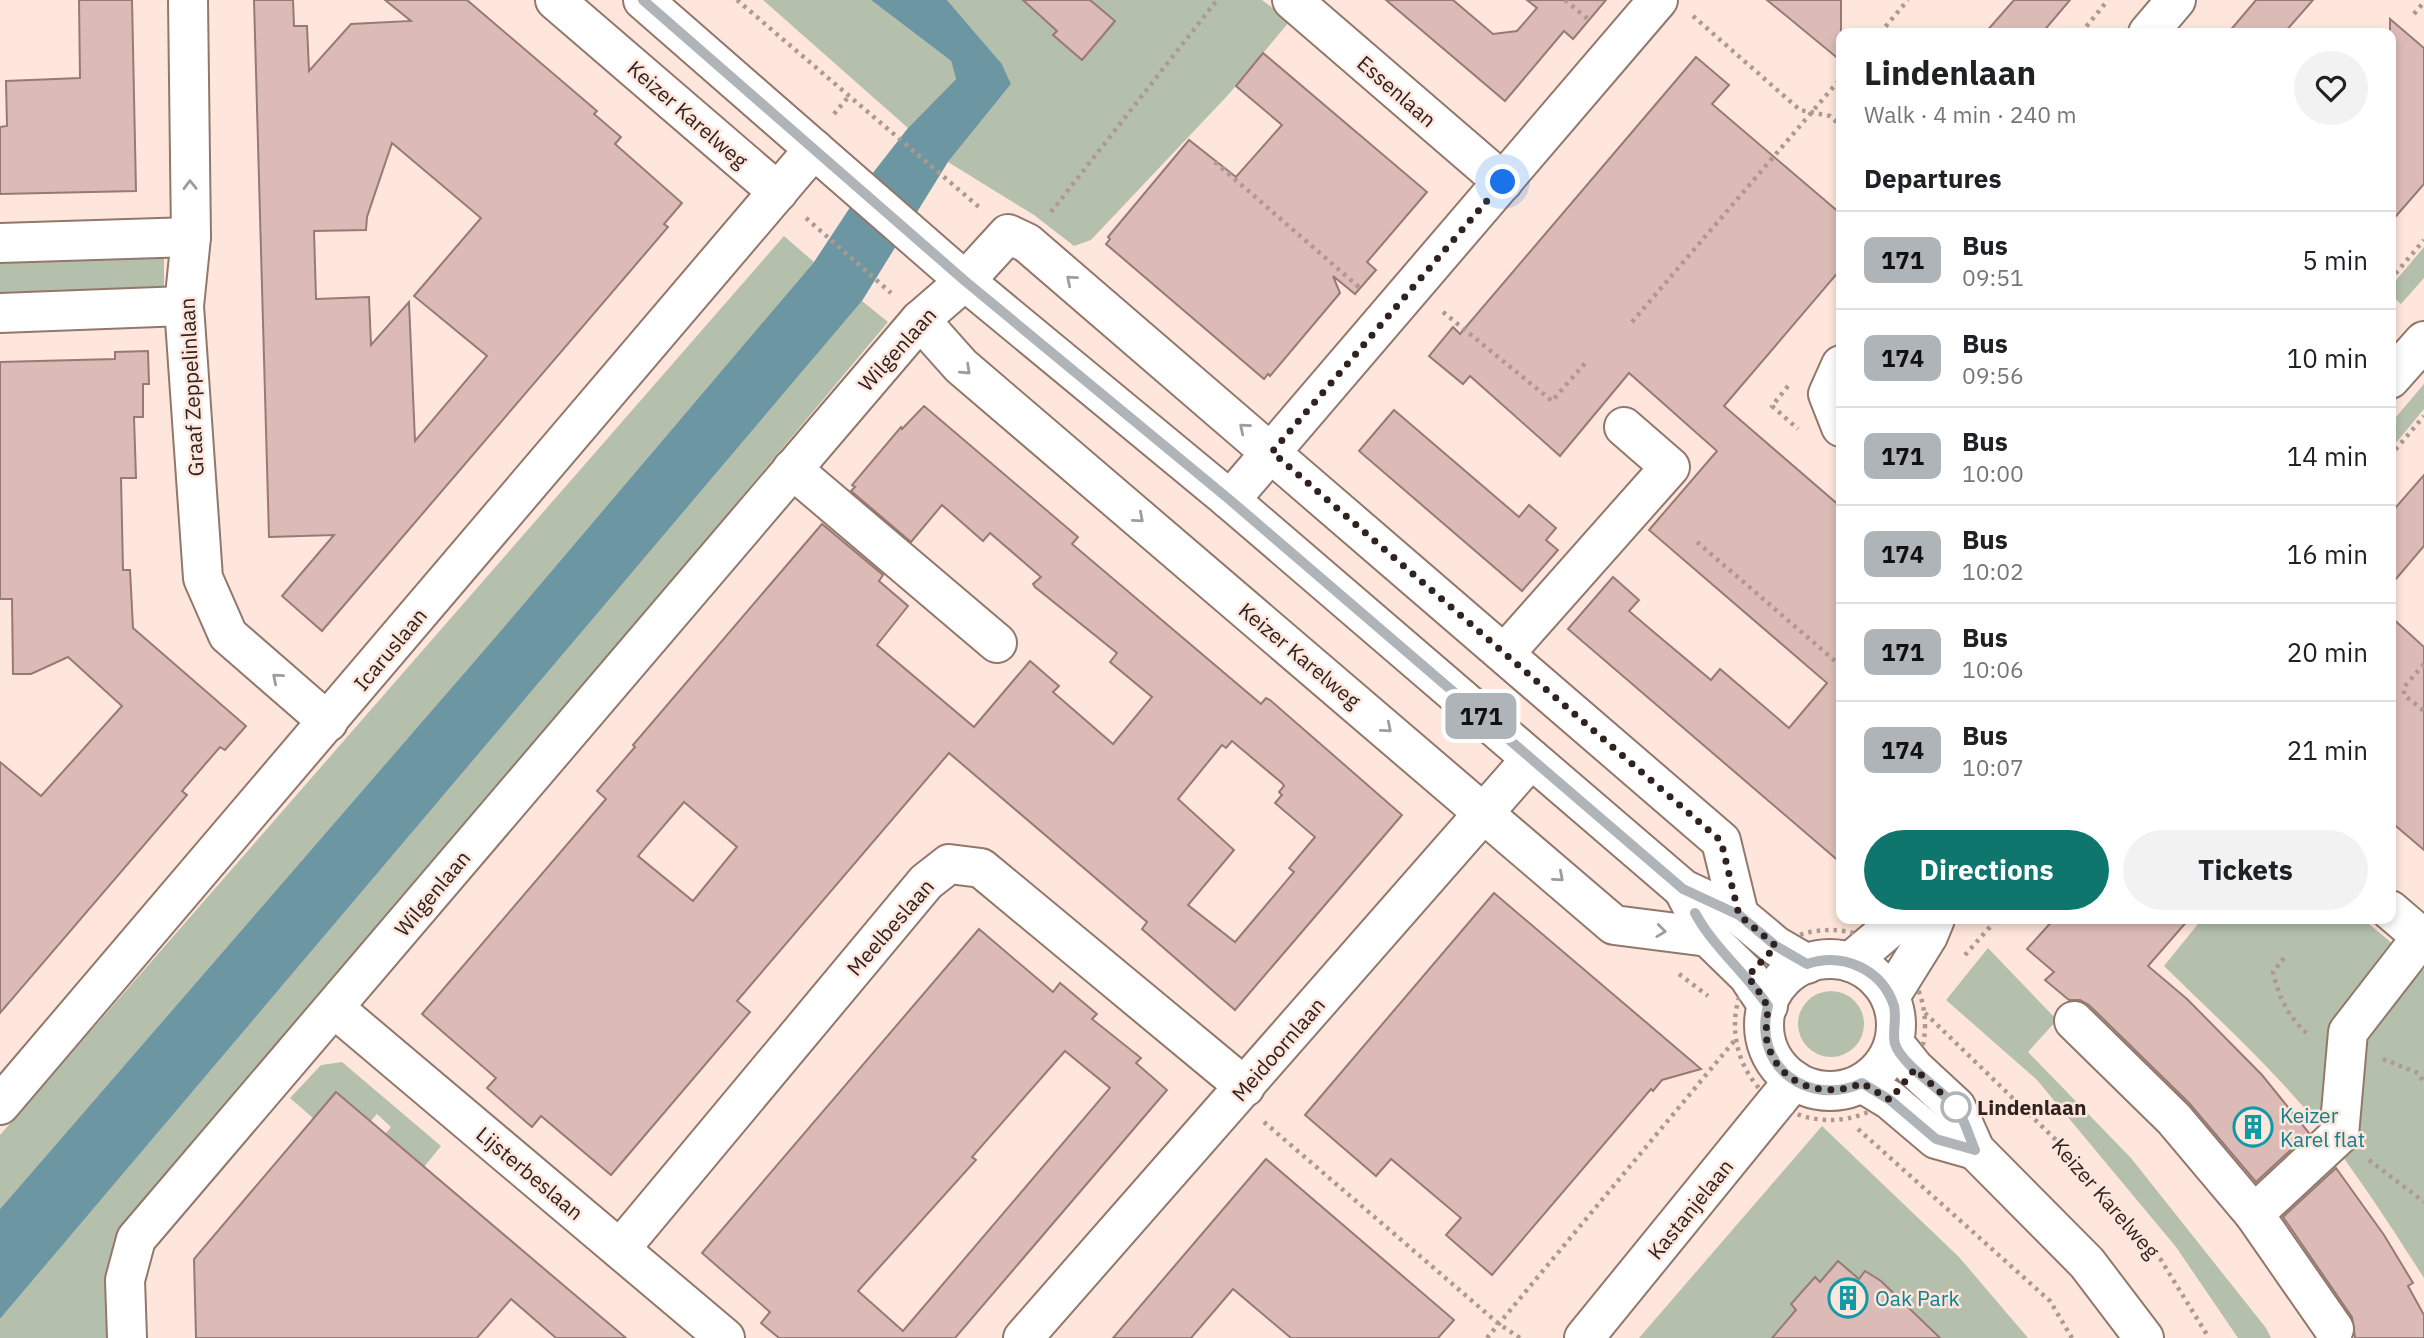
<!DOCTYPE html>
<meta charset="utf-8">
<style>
:root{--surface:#fff;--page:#f2f2f2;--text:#202124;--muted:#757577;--line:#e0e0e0;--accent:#0f766e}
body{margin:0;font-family:"IBM Plex Sans",sans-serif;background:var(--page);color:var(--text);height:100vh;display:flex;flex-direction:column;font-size:26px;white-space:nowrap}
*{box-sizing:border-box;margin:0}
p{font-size:23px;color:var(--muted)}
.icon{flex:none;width:38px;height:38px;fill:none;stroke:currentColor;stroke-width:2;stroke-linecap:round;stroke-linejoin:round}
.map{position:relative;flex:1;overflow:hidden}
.details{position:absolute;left:1836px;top:28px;width:560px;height:896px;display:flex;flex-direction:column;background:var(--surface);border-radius:14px;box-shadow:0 4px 10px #0003}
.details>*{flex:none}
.badge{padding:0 14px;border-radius:10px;font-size:24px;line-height:46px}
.you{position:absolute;width:35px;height:35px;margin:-18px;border:5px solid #fff;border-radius:50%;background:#1a73e8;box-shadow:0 0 0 10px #1a73e833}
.map>.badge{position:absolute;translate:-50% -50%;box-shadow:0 0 0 4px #fff}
h2{padding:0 28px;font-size:26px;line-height:63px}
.round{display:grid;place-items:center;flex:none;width:74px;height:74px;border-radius:37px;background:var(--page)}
.head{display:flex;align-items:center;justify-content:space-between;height:119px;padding:0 28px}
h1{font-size:33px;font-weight:800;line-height:52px}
.action{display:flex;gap:14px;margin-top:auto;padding:14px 28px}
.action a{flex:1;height:80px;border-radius:42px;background:var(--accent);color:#fff;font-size:28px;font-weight:800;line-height:80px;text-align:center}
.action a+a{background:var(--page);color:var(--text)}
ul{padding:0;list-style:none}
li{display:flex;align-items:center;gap:21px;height:98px;padding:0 28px;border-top:2px solid var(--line)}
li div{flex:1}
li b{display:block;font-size:26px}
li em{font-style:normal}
li .badge{min-width:77px;font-weight:700;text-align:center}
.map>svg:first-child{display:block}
.green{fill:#b5c0ac}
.water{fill:#6c97a2}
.building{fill:#dcbbb7;stroke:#977976;stroke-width:2;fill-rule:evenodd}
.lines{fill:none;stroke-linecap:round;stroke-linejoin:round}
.minor-casing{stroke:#92776b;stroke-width:42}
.major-casing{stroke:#92776b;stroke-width:42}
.path{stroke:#ad9991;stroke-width:4.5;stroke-dasharray:3.5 5;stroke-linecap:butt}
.minor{stroke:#fff;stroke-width:38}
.major{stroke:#fff;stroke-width:38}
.oneway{stroke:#a19c9a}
.line-casing{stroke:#fff;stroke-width:16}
.line{stroke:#afb4b9;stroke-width:10}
.walk{stroke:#2e231e;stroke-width:7;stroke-dasharray:0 12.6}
.stop-dot{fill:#fff;stroke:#afb4b9;stroke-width:3.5}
.labels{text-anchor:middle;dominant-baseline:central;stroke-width:5;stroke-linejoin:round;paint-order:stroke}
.street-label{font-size:21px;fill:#2e231e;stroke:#ffe6dc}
.stop-label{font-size:21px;font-weight:bold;fill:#2e231e;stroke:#ffe6dc;text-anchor:start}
.culture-label{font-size:21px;fill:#0d838f;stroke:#ffe6dc;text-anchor:start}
</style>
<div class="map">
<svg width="2424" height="1338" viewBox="0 0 2424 1338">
<rect width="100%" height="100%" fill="#ffe6dc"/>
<g class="green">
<path d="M763 0H871L951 61 956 79 908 128Z"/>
<path d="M947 0H1262L1290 21 1228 95 1091 240 1074 246 1034 215 948 162 1011 84 1002 64Z"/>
<path d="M784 236 814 262 498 634 0 1209V1135Z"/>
<path d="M2424 247V278L2401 304 2391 295V286Z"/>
<path d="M164 258V289L0 293V262Z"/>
<path d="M862 301 888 322 125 1234 106 1311 107 1338H0V1319Z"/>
<path d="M2424 384V409L2391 449V423Z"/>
<path d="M2202 919H2363L2424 970V1278C2390 1225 2356 1172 2317 1123 2271 1067 2216 1017 2164 966Z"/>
<path d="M1988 948 2057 1020 2028 1052 2131 1158 2266 1328 2271 1338H2238L2176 1247 2037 1080 1946 1000Z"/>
<circle cx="1831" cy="1024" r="33"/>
<path d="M342 1062 441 1146 424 1167 362 1161 391 1127 377 1114 371 1121 336 1091 314 1119 290 1098 321 1065Z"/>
<path d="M1822 1126 1959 1257 2028 1338H1639Z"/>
</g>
<path class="water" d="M871 0H947L1002 64 1011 84 948 162 862 301 0 1319V1209L498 634 814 262 872 174 908 128 956 79 951 61Z"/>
<g class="building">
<path d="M79 0H132L136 191 0 194V127L7 126 6 81 80 78Z"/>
<path d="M254 0H293L294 26H307L309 71 351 24 411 21 385 0H467L597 111 594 114 621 137 615 144 682 203 664 224 668 227 322 631 282 596 334 535 269 537ZM392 143 481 218 414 296 487 356 415 441 409 302 371 345 369 297 316 299 314 231 366 230 367 217Z"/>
<path d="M1023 0H1090L1115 21 1082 60 1053 35 1057 31Z"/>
<path d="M1386 0H1453L1493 34 1517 31 1537 8 1527 0H1606L1573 39 1564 31 1505 101Z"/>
<path d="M1767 0H1841V61Z"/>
<path d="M2014 0H2070L2042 33H1985Z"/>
<path d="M2256 0H2313L2284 33H2228Z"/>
<path d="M2390 19 2424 48V184L2390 223Z"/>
<path d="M1263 53 1427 192 1367 262 1376 270 1355 294 1333 276 1340 293 1270 376 1268 374 1264 379 1106 244 1110 239 1108 237 1189 140 1236 177 1282 125 1236 86Z"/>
<path d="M1696 57 1729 85 1712 104 1841 214V269L1724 406 1841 507V863L1568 629 1613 577 1639 600 1629 611 1656 634 1711 680 1720 669 1789 728 1827 683 1649 530 1717 451 1629 373 1560 456 1470 376 1463 384 1429 356 1453 327 1460 334Z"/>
<path d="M148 351 149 384H143V417H134L136 478H121L123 570H130L133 628 246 726 225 750 220 747 182 791 187 795 0 1013V762L41 796 122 706 68 657 31 674H13L12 599H0V362L115 359V352Z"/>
<path d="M924 406 1078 537 1072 544 1261 704 1266 698 1270 700 1402 815 1235 1010 1142 929 1147 922 949 753 737 1001 750 1012 611 1175 541 1116 532 1127 487 1088 496 1078 422 1014 606 799 597 791 635 747 633 745 822 524 883 575 879 581 908 606 877 645 974 727 1030 661 1059 686 1053 692 1113 744 1152 697 1110 662 1117 653 1035 587 1033 584 1041 577 990 533 983 541 942 505 911 542 851 491 855 487 852 485 901 427 902 429ZM1232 741 1282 783 1284 786 1279 792 1282 795 1275 803 1315 837 1289 868 1294 872 1235 942 1188 905 1234 850 1178 799 1222 745 1226 748ZM684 802 737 847 693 901 638 856Z"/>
<path d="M1394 410 1519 517 1529 505 1556 528 1546 540 1558 550 1522 591 1359 451Z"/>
<path d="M2424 475V546L2390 586V514Z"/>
<path d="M2390 616 2424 647V850L2390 821Z"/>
<path d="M1494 893 1701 1069 1662 1080 1653 1091 1651 1089 1492 1275 1446 1235 1461 1218 1391 1159 1376 1176 1305 1115Z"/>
<path d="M2054 919H2189L2148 966 2187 999 2262 1075 2309 1133 2256 1182 2189 1103 2089 1005 2080 1000H2069L2045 980 2054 972 2027 949Z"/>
<path d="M979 929 1053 992 1060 983 1097 1014 1092 1019 1141 1058 1136 1063 1167 1090 955 1338H779L761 1323 770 1312 702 1253ZM1065 1051 1110 1088 903 1331 858 1291 976 1160 972 1157Z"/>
<path d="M336 1092 562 1284 626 1338H556L511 1299 477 1338H196L194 1259Z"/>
<path d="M1266 1159 1454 1320 1438 1338H1291L1233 1289 1191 1338H1113Z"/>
<path d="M2336 1168 2384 1235 2413 1283 2408 1286 2424 1315V1338H2355L2352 1317 2283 1217Z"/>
<path d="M1838 1261 1859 1279 1865 1271 1881 1281 1940 1338H1772L1796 1310 1791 1304 1815 1277 1820 1282Z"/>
</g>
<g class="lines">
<g class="minor-casing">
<g id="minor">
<path d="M188 0 191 237 184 306 203 578 228 635 328 722"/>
<path d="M555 0 778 192"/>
<path d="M1292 0 1503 182"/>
<path d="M2148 33 2176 0"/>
<path d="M0 243 191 237"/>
<path d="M0 313 184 306"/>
<path d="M920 320 961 366 1614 925 1708 937"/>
<path d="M1841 365 1828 394 1841 427"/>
<path d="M2390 379 2424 341"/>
<path d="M792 469 997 643"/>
<path d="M1230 500 1658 0"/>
<path d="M1505 653 1670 467 1624 427"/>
<path d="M2390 910 2424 939"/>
<path d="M1850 962 1901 919"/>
<path d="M1890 997 1928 936 1935 919"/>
<path d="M334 1008 725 1338"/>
<path d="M2074 1021 2174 1119 2254 1214 2339 1135 2348 1032 2424 934"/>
<path d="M0 1105 814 149"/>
<path d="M2254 1214 2334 1329"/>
<path d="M620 1249 926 882 949 864 981 868 1245 1087"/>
<path d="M127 1338 125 1280 136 1239 920 320 965 281 1008 234 1027 243 1721 841 1739 915"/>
<path d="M1023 1338 1531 759"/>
<path d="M1584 1338 1794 1080"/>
</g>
</g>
<g class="major-casing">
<g id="major">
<path d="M643 0 965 281 1230 500 1683 889 1739 915 1776 946 1807 964"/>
<path d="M1683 889 1708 937 1748 976 1768 1006"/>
<circle cx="1830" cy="1025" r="66"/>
<path d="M1895 1044 1915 1069 1956 1107 1975 1150 2087 1263 2144 1338"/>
<path d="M1862 1083 1890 1100 1936 1139 1975 1150"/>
</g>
</g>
<g class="path">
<path d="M737 0 979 207"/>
<path d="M1565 0 1589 20"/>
<path d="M2414 14 2424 2"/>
<path d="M1693 16 1800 110 1830 116 1841 126"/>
<path d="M1880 33 1908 0"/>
<path d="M2081 33 2108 0"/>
<path d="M834 114 849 96"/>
<path d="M1215 162 1360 288"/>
<path d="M1051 212 1217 0"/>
<path d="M806 218 891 293"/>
<path d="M2390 280 2424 240"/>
<path d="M1443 312 1552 401 1587 361"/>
<path d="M1632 322 1841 78"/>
<path d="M1788 386 1772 406 1798 429"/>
<path d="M2390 456 2424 416"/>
<path d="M1697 542 1841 666"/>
<path d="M2424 664 2404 687V695L2424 711"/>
<circle cx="1830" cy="1025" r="95"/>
<path d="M1965 955 1997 919"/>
<path d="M2284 958 2273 972C2278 995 2289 1019 2308 1034"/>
<path d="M1679 974 1708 996"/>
<path d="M1925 1013 2057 1141 2161 1260 2209 1338"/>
<path d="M2383 1059 2418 1073 2424 1082"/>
<path d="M1264 1122 1499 1324 1520 1338"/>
<path d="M1858 1129 2050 1301 2072 1338"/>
<path d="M2369 1160 2424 1202"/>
<path d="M1487 1338 1735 1040"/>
</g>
<use href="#minor" class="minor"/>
<use href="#major" class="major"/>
</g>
<defs><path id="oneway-chevron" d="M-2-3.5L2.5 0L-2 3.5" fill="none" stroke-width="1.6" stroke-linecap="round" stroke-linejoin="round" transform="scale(1.75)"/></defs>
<g class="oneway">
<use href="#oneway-chevron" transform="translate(190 185) rotate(-91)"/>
<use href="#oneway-chevron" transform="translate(1071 280) rotate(-140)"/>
<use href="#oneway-chevron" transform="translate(966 370) rotate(43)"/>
<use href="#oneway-chevron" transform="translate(1244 428) rotate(-140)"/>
<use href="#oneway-chevron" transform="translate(1139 518) rotate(41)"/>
<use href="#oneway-chevron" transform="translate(277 678) rotate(-139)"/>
<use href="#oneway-chevron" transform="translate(1387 728) rotate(40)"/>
<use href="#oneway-chevron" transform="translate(1559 877) rotate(41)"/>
<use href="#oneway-chevron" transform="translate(1661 931) rotate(7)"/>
</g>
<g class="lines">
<g class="line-casing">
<path id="line" d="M643 0 965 281 1230 500 1683 889 1739 915 1776 946 1807 964C1843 952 1882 969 1894 1006 1897 1019 1892 1033 1895 1044 1902 1065 1941 1089 1955 1106 1964 1117 1969 1137 1975 1150L1936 1139 1890 1100 1862 1083C1808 1108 1752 1066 1768 1006 1745 972 1714 948 1695 913"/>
</g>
<use href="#line" class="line"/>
<path class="walk" d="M1503 182 1272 452 1721 841 1739 915 1776 946 1748 976C1753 985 1762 994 1766 1004 1770 1012 1764 1030 1767 1041 1777 1085 1824 1100 1862 1083L1890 1100 1915 1069 1956 1107"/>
</g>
<defs>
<g id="building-ring" transform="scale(2.0125)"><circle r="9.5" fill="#ffe6dc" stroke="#0f9aa8" stroke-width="1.5"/><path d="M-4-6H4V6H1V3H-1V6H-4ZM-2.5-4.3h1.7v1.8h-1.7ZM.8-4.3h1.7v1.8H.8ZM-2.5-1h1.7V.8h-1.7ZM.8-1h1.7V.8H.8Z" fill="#0f9aa8"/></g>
</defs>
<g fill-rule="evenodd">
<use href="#building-ring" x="2253" y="1127"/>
<use href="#building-ring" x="1848" y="1298"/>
</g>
<circle class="stop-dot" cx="1956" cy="1107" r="14"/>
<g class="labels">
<g class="street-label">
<text transform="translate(1397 91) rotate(41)">Essenlaan</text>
<text transform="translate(688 114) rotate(41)">Keizer Karelweg</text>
<text transform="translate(897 349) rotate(-48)">Wilgenlaan</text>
<text transform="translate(191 387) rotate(-93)">Graaf Zeppelinlaan</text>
<text transform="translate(390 649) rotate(-50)">Icaruslaan</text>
<text transform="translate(1300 655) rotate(40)">Keizer Karelweg</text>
<text transform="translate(432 893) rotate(-50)">Wilgenlaan</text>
<text transform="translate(890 927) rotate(-49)">Meelbeslaan</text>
<text transform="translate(1278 1049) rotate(-49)">Meidoornlaan</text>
<text transform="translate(530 1173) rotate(40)">Lijsterbeslaan</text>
<text transform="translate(2106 1198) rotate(49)">Keizer Karelweg</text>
<text transform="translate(1690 1209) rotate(-51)">Kastanjelaan</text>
</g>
<g class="stop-label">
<text x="1977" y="1107">Lindenlaan</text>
</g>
<g class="culture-label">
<text x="2280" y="1115">Keizer<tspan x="2280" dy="24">Karel flat</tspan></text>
<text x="1875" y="1298">Oak Park</text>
</g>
</g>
</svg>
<div class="you" style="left:1503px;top:182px"></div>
<b class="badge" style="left:1481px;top:716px;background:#afb4b9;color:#111">171</b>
<section class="details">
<div class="head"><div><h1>Lindenlaan</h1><p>Walk · 4 min · 240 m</p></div><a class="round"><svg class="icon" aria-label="heart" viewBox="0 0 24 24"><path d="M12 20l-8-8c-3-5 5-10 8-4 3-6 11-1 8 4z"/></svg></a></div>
<h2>Departures</h2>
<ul>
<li><span class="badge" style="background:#afb4b9;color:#111">171</span><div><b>Bus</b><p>09:51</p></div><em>5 min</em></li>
<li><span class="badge" style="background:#afb4b9;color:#111">174</span><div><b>Bus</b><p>09:56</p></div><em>10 min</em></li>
<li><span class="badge" style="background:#afb4b9;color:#111">171</span><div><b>Bus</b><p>10:00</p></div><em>14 min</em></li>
<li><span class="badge" style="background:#afb4b9;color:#111">174</span><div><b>Bus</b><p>10:02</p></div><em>16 min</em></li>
<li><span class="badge" style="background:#afb4b9;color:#111">171</span><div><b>Bus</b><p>10:06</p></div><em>20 min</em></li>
<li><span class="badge" style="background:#afb4b9;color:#111">174</span><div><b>Bus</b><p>10:07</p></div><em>21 min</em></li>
</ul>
<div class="action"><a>Directions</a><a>Tickets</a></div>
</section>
</div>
